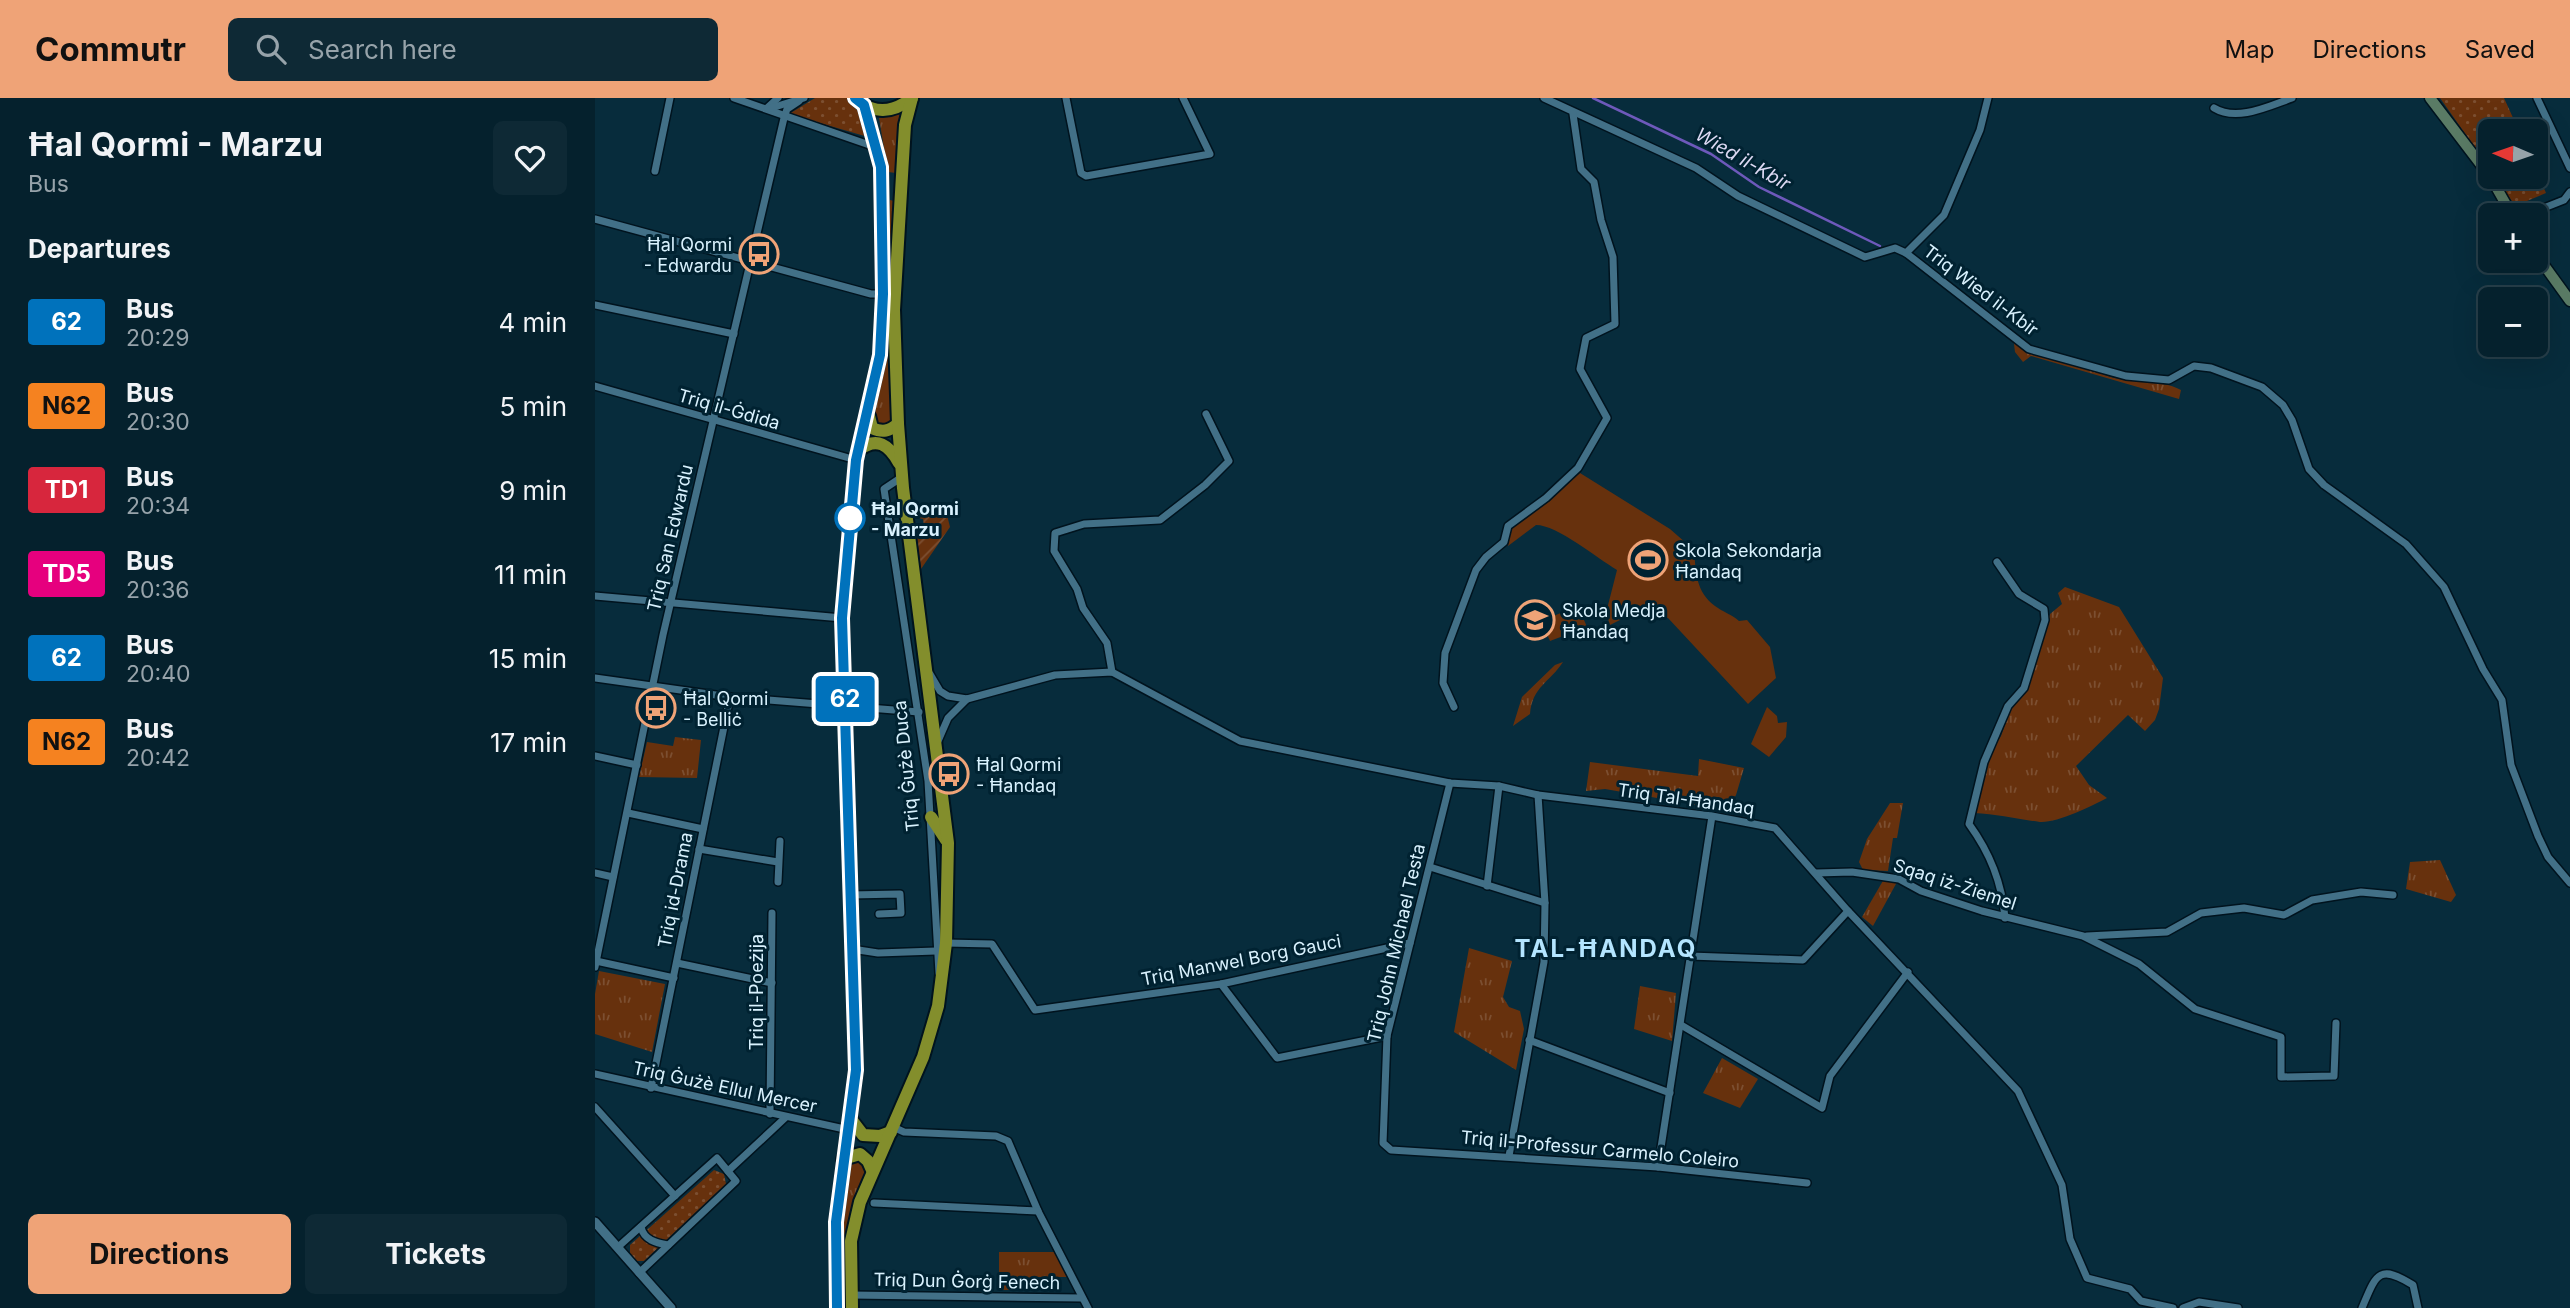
<!DOCTYPE html>
<meta charset="utf-8">
<style>
:root{--surface:#05212d;--page:#0e2935;--text:#f1f3f6;--muted:#97a3aa;--line:#263e49;--accent:#efa377}
body{margin:0;font-family:Inter,sans-serif;background:var(--page);color:var(--text);height:100vh;display:flex;flex-direction:column;font-size:26px;white-space:nowrap}
*{box-sizing:border-box;margin:0}
p{font-size:23px;color:var(--muted)}
.icon{flex:none;width:38px;height:38px;fill:none;stroke:currentColor;stroke-width:2;stroke-linecap:round;stroke-linejoin:round}
.map{position:relative;flex:1;overflow:hidden}
.panel{display:flex;flex-direction:column;background:var(--surface);width:595px}
.panel>*{flex:none}
.badge{padding:0 14px;border-radius:5px;font-size:24px;line-height:46px}
.needle{width:46px;rotate:272deg}
.fabs{position:absolute;left:1883px;top:21px;display:grid;gap:14px}
.fabs a{display:grid;place-items:center;width:70px;height:70px;border-radius:10px;background:var(--surface);box-shadow:0 7px 28px #0002,0 0 0 2px var(--line);font-size:35px}
.map>.badge{position:absolute;translate:-50% -50%;box-shadow:0 0 0 4px #fff}
h2{padding:0 28px;font-size:26px;line-height:63px}
.round{display:grid;place-items:center;flex:none;width:74px;height:74px;border-radius:10px;background:var(--page)}
.head{display:flex;align-items:center;justify-content:space-between;height:119px;padding:0 28px}
h1{font-size:33px;font-weight:700;line-height:52px}
.cta{display:flex;gap:14px;margin-top:auto;padding:14px 28px}
.cta a{flex:1;height:80px;border-radius:10px;background:var(--accent);color:#111;font-size:28px;font-weight:700;line-height:80px;text-align:center}
.cta a+a{background:var(--page);color:var(--text)}
ul{padding:0;list-style:none}
li{display:flex;align-items:center;gap:21px;height:84px;padding:0 28px}
li div{flex:1}
li b{display:block;font-size:26px}
li em{font-style:normal}
li .badge{min-width:77px;font-weight:700;text-align:center}
header{display:flex;align-items:center;gap:42px;box-sizing:border-box;height:98px;padding:0 35px;background:var(--accent);color:#111}
header strong{font-size:33px}
nav{display:flex;gap:38px;margin-inline-start:auto;font-size:24px}
.search{width:490px;height:63px;background:var(--page);display:flex;align-items:center;gap:18px;box-sizing:border-box;padding:0 24px;border-radius:10px;color:var(--muted);font-size:26px}
main{display:flex;flex:1;min-height:0}
.map>svg:first-child{display:block}
.grass{fill:url(#grass-tufts)}
.park{fill:url(#park-dots)}
.garden{fill:url(#garden-furrows)}
.pitch{fill:#67310d}
.lines{fill:none;stroke-linecap:round;stroke-linejoin:round}
.stream{stroke:#6e59bb;stroke-width:2.5}
.minor-casing{stroke:#00131e;stroke-width:10}
.tertiary-casing{stroke:#00131e;stroke-width:12}
.secondary-casing{stroke:#00131e;stroke-width:13}
.trunk-casing{stroke:#00131e;stroke-width:16}
.minor{stroke:#427087;stroke-width:7}
.tertiary{stroke:#427087;stroke-width:9}
.secondary{stroke:#5a7b65;stroke-width:10}
.trunk{stroke:#838e2c;stroke-width:12}
.line-casing{stroke:#fff;stroke-width:16}
.line{stroke:#0072bc;stroke-width:10}
.stop-dot{fill:#fff;stroke:#0072bc;stroke-width:3.5}
.labels{text-anchor:middle;dominant-baseline:central;stroke-width:6;stroke-linejoin:round;paint-order:stroke}
.poi-label{font-size:18px;fill:#d9f2fe;stroke:#002231;text-anchor:start}
.street-label{font-size:18px;fill:#d9f2fe;stroke:#002231}
.stop-label{font-size:18px;font-weight:bold;fill:#d9f2fe;stroke:#002231;text-anchor:start}
.water-label{font-size:19px;font-style:italic;fill:#dcd9f3;stroke:#002231}
.district-label{font-size:24px;font-weight:bold;letter-spacing:2px;fill:#b4e5ff;stroke:#002231}
</style>
<header>
<strong>Commutr</strong>
<div class="search"><svg class="icon" aria-label="search" viewBox="0 0 24 24"><circle cx="10" cy="10" r="6"/><path d="M15 15l6 6"/></svg>Search here</div>
<nav><a>Map</a><a>Directions</a><a>Saved</a></nav>
</header>
<main>
<section class="panel">
<div class="head"><div><h1>Ħal Qormi - Marzu</h1><p>Bus</p></div><a class="round"><svg class="icon" aria-label="heart" viewBox="0 0 24 24"><path d="M12 20l-8-8c-3-5 5-10 8-4 3-6 11-1 8 4z"/></svg></a></div>
<h2>Departures</h2>
<ul>
<li><span class="badge" style="background:#0072bc;color:#fff">62</span><div><b>Bus</b><p>20:29</p></div><em>4 min</em></li>
<li><span class="badge" style="background:#f58220;color:#111">N62</span><div><b>Bus</b><p>20:30</p></div><em>5 min</em></li>
<li><span class="badge" style="background:#d7263d;color:#fff">TD1</span><div><b>Bus</b><p>20:34</p></div><em>9 min</em></li>
<li><span class="badge" style="background:#e6007e;color:#fff">TD5</span><div><b>Bus</b><p>20:36</p></div><em>11 min</em></li>
<li><span class="badge" style="background:#0072bc;color:#fff">62</span><div><b>Bus</b><p>20:40</p></div><em>15 min</em></li>
<li><span class="badge" style="background:#f58220;color:#111">N62</span><div><b>Bus</b><p>20:42</p></div><em>17 min</em></li>
</ul>
<div class="cta"><a>Directions</a><a>Tickets</a></div>
</section>
<div class="map">
<svg width="1975" height="1210" viewBox="0 0 1975 1210">
<defs>
<pattern id="grass-tufts" width="24" height="20" patternUnits="userSpaceOnUse" patternTransform="scale(1.75)"><rect width="24" height="20" fill="#67310d"/><path d="M3 7l-1-3M5 7V3M7 7l1-3M15 17l-1-3M17 17v-4M19 17l1-3" fill="none" stroke="#7c4f31"/></pattern>
<pattern id="park-dots" width="8" height="8" patternUnits="userSpaceOnUse" patternTransform="scale(1.75)"><rect width="8" height="8" fill="#67310d"/><path d="M2 2h.1M6 6h.1" fill="none" stroke="#7c4f31" stroke-width="1.8" stroke-linecap="round"/></pattern>
<pattern id="garden-furrows" width="10" height="10" patternUnits="userSpaceOnUse" patternTransform="scale(1.75)"><rect width="10" height="10" fill="#67310d"/><path d="M-1 1l2-2M0 10L10 0M9 11l2-2" fill="none" stroke="#7c4f31"/></pattern>
</defs>
<rect width="100%" height="100%" fill="#072c3c"/>
<g class="grass">
<path d="M306 16 301 75 293 74 284 20Z"/>
<path d="M295 102 299 103 293 204 297 320 290 328 281 324C276 308 289 265 291 244 294 197 294 149 295 102Z"/>
<path d="M1418 238 1430 253C1458 256 1485 267 1510 277 1535 287 1564 280 1586 292L1584 301 1436 258 1428 264 1420 254Z"/>
<path d="M1470 489 1524 509 1568 580 1564 611 1560 622 1550 633 1533 617 1481 668 1494 687 1512 700C1497 708 1462 725 1445 724 1422 721 1402 716 1379 715L1395 656 1406 638 1416 610 1431 592 1455 516 1467 506 1463 495Z"/>
<path d="M968 564C955 584 937 589 935 616L918 628 927 599 960 567Z"/>
<path d="M80 639 106 642 102 680 44 679 52 644 78 648Z"/>
<path d="M1104 661 1149 670 1141 697 1134 708 1120 710 1010 691 991 693 995 664 1103 678Z"/>
<path d="M1295 705H1308L1302 740H1298L1293 773 1268 772 1264 764 1272 741Z"/>
<path d="M1845 762 1861 797 1856 804 1811 791 1815 764Z"/>
<path d="M1289 781 1302 784 1278 828 1267 819Z"/>
<path d="M874 850 917 863 908 899 914 909 925 913 929 931 921 972 859 934Z"/>
<path d="M4 873 70 886 57 954 0 936V896Z"/>
<path d="M1045 888 1081 895 1077 943 1039 931Z"/>
<path d="M1127 960 1163 981 1145 1010 1108 995Z"/>
<path d="M261 1062 268 1064 270 1075 258 1102 248 1151 250 1210H246V1124L255 1066Z"/>
<path d="M404 1154H460L472 1179H439V1192H404Z"/>
</g>
<g class="park">
<path d="M220 0H252L263 12 273 39 194 16Z"/>
<path d="M1845 0H1909L1924 33H1895V71Z"/>
<path d="M1941 72 1951 95 1920 108 1901 79H1941Z"/>
<path d="M119 1072 129 1076 131 1086 49 1163H41L35 1156V1147Z"/>
</g>
<path class="garden" d="M350 409 355 429 326 471 321 433 329 428 328 421 319 419V415Z"/>
<g class="pitch">
<path d="M985 375 1075 431 1099 452C1101 475 1101 494 1120 508 1128 514 1136 516 1144 523L1152 522 1175 549 1181 580 1153 606 1073 520 1043 513 1015 527 1011 515 1022 472C1002 460 962 427 941 427L913 448 916 428Z"/>
<path d="M983 508 992 529 955 543 946 523Z"/>
<path d="M1172 609 1182 618 1183 625 1192 624 1191 639 1174 659 1156 646Z"/>
</g>
<g class="lines">
<path class="stream" d="M998 0 1116 56 1164 89 1285 148"/>
<g class="minor-casing">
<g id="minor">
<path d="M139 0 283 50"/>
<path d="M471 0 486 75 491 78 615 56 588 0"/>
<path d="M949 0 1101 70 1143 98 1270 159 1300 150 1311 155 1434 251 1531 278 1574 282 1599 268 1616 270 1667 289 1688 307 1697 322 1714 371 1729 387 1811 446 1849 489 1888 571 1907 602 1916 667 1943 738 1953 759 1975 785"/>
<path d="M1942 0 1975 70"/>
<path d="M172 10 183 0"/>
<path d="M1619 10C1642 24 1674 8 1697 0"/>
<path d="M173 11 209 0"/>
<path d="M60 73 75 0"/>
<path d="M1931 117 1969 102 1975 94"/>
<path d="M0 121 276 196H288"/>
<path d="M1311 155 1349 117 1385 32 1393 0"/>
<path d="M0 207 139 236"/>
<path d="M0 288 261 362"/>
<path d="M307 379 289 391 333 683 344 875"/>
<path d="M1402 464 1424 496 1449 511 1450 522 1429 590 1413 608 1389 664 1374 726C1395 755 1407 784 1410 820"/>
<path d="M0 498 247 520"/>
<path d="M517 574 512 545 488 510 482 491 459 453 460 435 489 426 565 422 610 387 634 363 611 316"/>
<path d="M335 576 345 593 353 598 372 601 460 577 517 574 645 643 855 685 904 688 943 697 1117 718 1180 730 1253 813 1423 993 1467 1087 1475 1141 1492 1180 1535 1191 1546 1203 1578 1210"/>
<path d="M0 580 135 599 324 614"/>
<path d="M859 609 848 585 850 555 881 472 891 459 909 444 913 428 951 400 983 370 1012 320 985 271 991 240 1020 226 1018 159 1006 122 999 84 986 71 978 16"/>
<path d="M343 643 353 620 372 601"/>
<path d="M0 658 42 667"/>
<path d="M855 685 792 938 788 1045 796 1052 1063 1069 1212 1085"/>
<path d="M33 715 108 731"/>
<path d="M104 751 183 764"/>
<path d="M835 769 950 805"/>
<path d="M0 775 18 779"/>
<path d="M1221 775 1257 774 1304 781 1326 793 1387 813 1488 838 1544 866 1600 911 1686 939V979L1739 978 1741 925"/>
<path d="M183 784 185 743"/>
<path d="M892 788 904 688"/>
<path d="M255 797 305 796 306 815 284 816"/>
<path d="M1492 838 1572 834 1606 815 1649 810 1689 817 1717 802 1766 794 1798 797"/>
<path d="M351 845 397 846 440 912 626 886 815 845"/>
<path d="M257 851 283 855 341 853"/>
<path d="M1095 858 1208 862 1253 813"/>
<path d="M1 863 79 880"/>
<path d="M82 865 177 885"/>
<path d="M0 869 68 537 189 20 192 11 204 3"/>
<path d="M626 886 682 960 792 938"/>
<path d="M1086 927 1227 1010 1235 978 1313 874"/>
<path d="M934 942 1075 995"/>
<path d="M0 976 254 1032"/>
<path d="M56 990 135 599"/>
<path d="M0 1009 80 1098"/>
<path d="M175 1016 177 815"/>
<path d="M298 1029 309 1034 401 1038 413 1043 443 1113 493 1210"/>
<path d="M914 1058 949 864 950 805 943 697"/>
<path d="M1063 1069 1117 718"/>
<path d="M133 1073 191 1019"/>
<path d="M279 1105 443 1113"/>
<path d="M46 1129C49 1142 61 1145 73 1147"/>
<path d="M23 1149 122 1060 141 1083 44 1175"/>
<path d="M256 1197 487 1200"/>
<path d="M1588 1210 1604 1204 1643 1210"/>
<path d="M1767 1210C1781 1177 1783 1165 1818 1187L1823 1210"/>
</g>
</g>
<g class="tertiary-casing">
<path id="tertiary" d="M0 1124 76 1210"/>
</g>
<g class="secondary-casing">
<g id="secondary">
<path d="M1835 0 1896 80 1917 117"/>
<path d="M1941 156 1975 203"/>
</g>
</g>
<g class="trunk-casing">
<g id="trunk">
<path d="M260 0C278 17 298 15 317 0"/>
<path d="M274 318 277 330C288 335 294 333 303 326"/>
<path d="M264 352C282 338 294 347 304 365"/>
<path d="M336 719 351 742"/>
<path d="M255 1020 268 1037 285 1038 296 1034"/>
<path d="M248 1061 265 1056 273 1063 277 1072"/>
<path d="M242 1210 241 1124 261 972 247 520 261 362 285 257 288 196 286 69 269 7"/>
<path d="M257 1210 256 1143 265 1104 328 959 343 908 351 845 353 745 308 390 303 326 299 212 310 27 317 0"/>
</g>
</g>
<use href="#minor" class="minor"/>
<use href="#tertiary" class="tertiary"/>
<use href="#secondary" class="secondary"/>
<use href="#trunk" class="trunk"/>
</g>
<g class="lines">
<g class="line-casing">
<path id="line" d="M242 1210 241 1124 261 972 247 520 261 362 285 257 288 196 286 69 269 7 260 0"/>
</g>
<use href="#line" class="line"/>
</g>
<defs>
<g id="bus-ring" transform="scale(2.0125)"><circle r="9.5" fill="#002231" stroke="#efa377" stroke-width="1.5"/><path d="M-5-6H5V4H4V6H2V4H-2V6H-4V4H-5ZM-3.5-4V0h7V-4ZM-3.5 1.2v1.5H-2V1.2ZM2 1.2v1.5H3.5V1.2Z" fill="#efa377"/></g>
<g id="stadium-ring" transform="scale(2.0125)"><circle r="9.5" fill="#002231" stroke="#efa377" stroke-width="1.5"/><path d="M0-5a6.5 5 0 1 0 0 10a6.5 5 0 1 0 0-10ZM-3.5-1.8h7v3.6h-7Z" fill="#efa377"/></g>
<g id="school-ring" transform="scale(2.0125)"><circle r="9.5" fill="#002231" stroke="#efa377" stroke-width="1.5"/><path d="M0-5L7-2L0 1L-7-2ZM-4 1L0 2.5L4 1V4Q0 6-4 4Z" fill="#efa377"/></g>
</defs>
<g fill-rule="evenodd">
<use href="#bus-ring" x="164" y="156"/>
<use href="#stadium-ring" x="1053" y="462"/>
<use href="#school-ring" x="940" y="522"/>
<use href="#bus-ring" x="61" y="610"/>
<use href="#bus-ring" x="354" y="676"/>
</g>
<circle class="stop-dot" cx="255" cy="420" r="14"/>
<g class="labels">
<g class="poi-label">
<text x="137" y="146" text-anchor="end">Ħal Qormi<tspan x="137" dy="21">- Edwardu</tspan></text>
<text x="1080" y="452">Skola Sekondarja<tspan x="1080" dy="21">Ħandaq</tspan></text>
<text x="967" y="512">Skola Medja<tspan x="967" dy="21">Ħandaq</tspan></text>
<text x="88" y="600">Ħal Qormi<tspan x="88" dy="21">- Belliċ</tspan></text>
<text x="381" y="666">Ħal Qormi<tspan x="381" dy="21">- Ħandaq</tspan></text>
</g>
<g class="street-label">
<text transform="translate(1386 192) rotate(37)">Triq Wied il-Kbir</text>
<text transform="translate(134 311) rotate(16)">Triq il-Ġdida</text>
<text transform="translate(75 440) rotate(-77)">Triq San Edwardu</text>
<text transform="translate(311 668) rotate(-96)">Triq Ġużè Duca</text>
<text transform="translate(1091 701) rotate(8)">Triq Tal-Ħandaq</text>
<text transform="translate(1360 786) rotate(18)">Sqaq iż-Żiemel</text>
<text transform="translate(80 792) rotate(-79)">Triq id-Drama</text>
<text transform="translate(801 845) rotate(-77)">Triq John Michael Testa</text>
<text transform="translate(646 862) rotate(-11)">Triq Manwel Borg Gauci</text>
<text transform="translate(161 894) rotate(-90)">Triq il-Poeżija</text>
<text transform="translate(130 989) rotate(12)">Triq Ġużè Ellul Mercer</text>
<text transform="translate(1005 1051) rotate(5)">Triq il-Professur Carmelo Coleiro</text>
<text transform="translate(372 1183) rotate(1)">Triq Dun Ġorġ Fenech</text>
</g>
<g class="stop-label">
<text x="276" y="410">Ħal Qormi<tspan x="276" dy="21">- Marzu</tspan></text>
</g>
<g class="water-label">
<text transform="translate(1148 61) rotate(30)">Wied il-Kbir</text>
</g>
<g class="district-label">
<text x="1011" y="850">TAL-ĦANDAQ</text>
</g>
</g>
</svg>
<div class="fabs">
<a><svg class="needle" viewBox="-14 -14 28 28"><path d="M0-13l5 13h-10z" fill="#e53935"/><path d="M0 13l5-13h-10z" fill="#97a3aa"/></svg></a>
<a>+</a>
<a>−</a>
</div>
<b class="badge" style="left:250px;top:601px;background:#0072bc;color:#fff">62</b>
</div>
</main>
